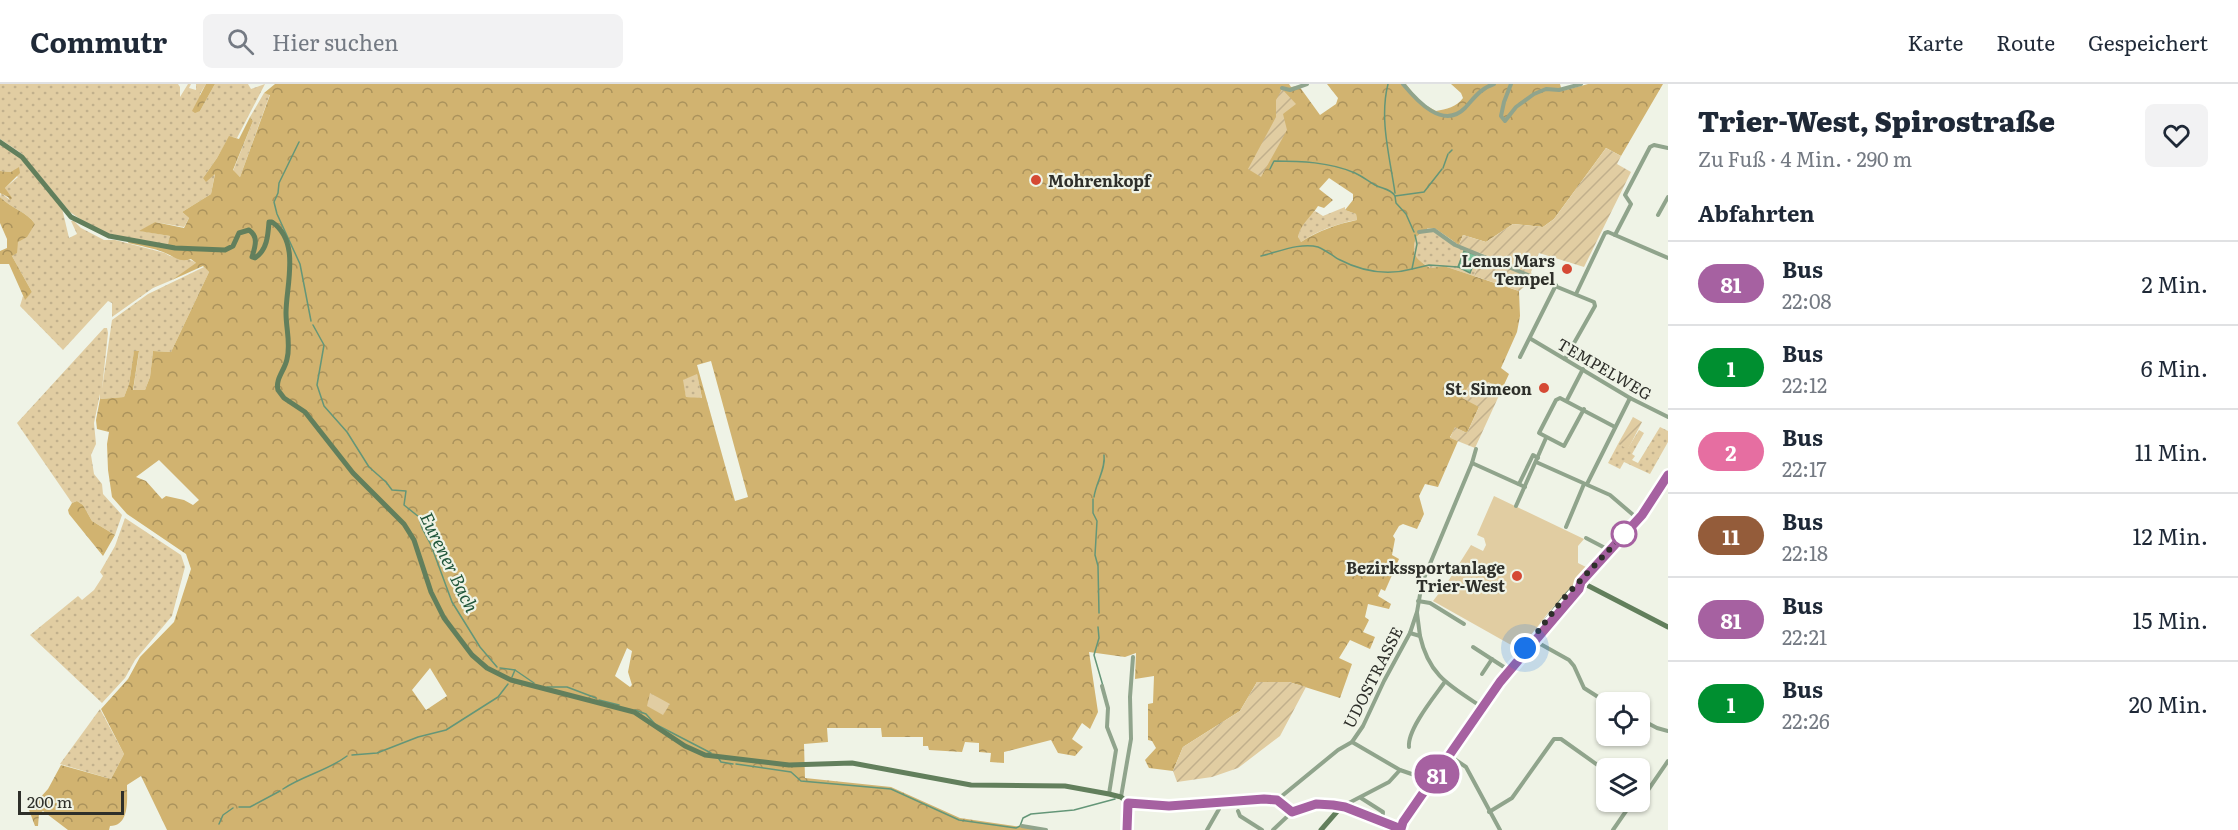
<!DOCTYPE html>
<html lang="de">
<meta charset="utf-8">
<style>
:root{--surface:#fff;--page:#f2f2f3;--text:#1f2937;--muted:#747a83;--line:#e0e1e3}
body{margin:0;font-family:Literata,serif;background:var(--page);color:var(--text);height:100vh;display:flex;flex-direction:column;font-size:22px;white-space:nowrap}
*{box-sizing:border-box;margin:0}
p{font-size:20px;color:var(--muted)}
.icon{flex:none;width:33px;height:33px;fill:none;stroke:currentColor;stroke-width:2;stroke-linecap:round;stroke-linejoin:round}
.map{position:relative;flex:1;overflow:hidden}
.details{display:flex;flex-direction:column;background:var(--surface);width:570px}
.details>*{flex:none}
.badge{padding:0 12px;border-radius:20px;font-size:21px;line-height:39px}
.tools{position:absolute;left:1596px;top:608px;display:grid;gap:12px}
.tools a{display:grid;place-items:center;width:54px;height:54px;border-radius:9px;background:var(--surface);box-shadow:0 2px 4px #0004;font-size:30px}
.scale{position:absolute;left:18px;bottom:15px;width:106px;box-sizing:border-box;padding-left:6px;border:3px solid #2e2f2a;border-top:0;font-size:16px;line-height:21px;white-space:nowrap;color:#2e2f2a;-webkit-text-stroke:4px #eff3e6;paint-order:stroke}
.you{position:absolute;width:30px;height:30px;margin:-15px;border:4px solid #fff;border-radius:50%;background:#1a73e8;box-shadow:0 0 0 9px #1a73e833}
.map>.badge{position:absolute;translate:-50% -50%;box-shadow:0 0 0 3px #fff}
h2{padding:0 30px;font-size:22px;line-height:54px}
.round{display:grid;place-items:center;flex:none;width:63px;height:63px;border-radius:9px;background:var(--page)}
.head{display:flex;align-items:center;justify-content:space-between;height:102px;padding:0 30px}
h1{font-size:28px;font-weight:800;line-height:45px}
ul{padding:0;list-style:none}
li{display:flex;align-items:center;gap:18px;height:84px;padding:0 30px;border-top:2px solid var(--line)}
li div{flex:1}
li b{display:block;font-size:22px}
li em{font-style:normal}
li .badge{min-width:66px;font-weight:700;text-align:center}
header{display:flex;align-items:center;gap:36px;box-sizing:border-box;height:84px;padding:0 30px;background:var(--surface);border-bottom:2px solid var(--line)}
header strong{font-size:28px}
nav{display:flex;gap:33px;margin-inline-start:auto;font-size:21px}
.search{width:420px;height:54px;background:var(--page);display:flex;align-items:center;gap:15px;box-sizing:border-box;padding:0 21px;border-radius:9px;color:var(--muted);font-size:22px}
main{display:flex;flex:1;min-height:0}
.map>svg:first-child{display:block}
.grass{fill:url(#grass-dots)}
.forest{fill:url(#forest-crowns);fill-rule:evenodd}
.park{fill:url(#park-tufts)}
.garden{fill:url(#garden-furrows)}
.pitch{fill:#e1cda2}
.water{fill:url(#water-ripples);stroke:#649678;stroke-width:1.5}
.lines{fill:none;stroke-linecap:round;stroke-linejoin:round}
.stream{stroke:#649678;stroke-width:1.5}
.street{stroke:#90a48c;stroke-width:4}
.secondary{stroke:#627f5c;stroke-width:5}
.line-casing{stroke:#fff;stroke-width:14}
.line{stroke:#a661a1;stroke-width:9}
.walk{stroke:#2e2f2a;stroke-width:6;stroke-dasharray:0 10.8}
.poi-dot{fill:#d54934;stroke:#eff3e6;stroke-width:2}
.stop-dot{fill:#fff;stroke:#a661a1;stroke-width:3}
.labels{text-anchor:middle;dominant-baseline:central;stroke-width:4.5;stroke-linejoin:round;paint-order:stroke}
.poi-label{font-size:16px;font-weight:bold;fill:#2e2f2a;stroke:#eff3e6;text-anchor:end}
.street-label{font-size:16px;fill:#2e2f2a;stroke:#eff3e6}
.water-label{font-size:18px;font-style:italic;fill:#21563b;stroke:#eff3e6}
</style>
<header>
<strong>Commutr</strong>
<div class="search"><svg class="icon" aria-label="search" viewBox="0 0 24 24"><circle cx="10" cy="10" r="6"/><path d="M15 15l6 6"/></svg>Hier suchen</div>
<nav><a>Karte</a><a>Route</a><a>Gespeichert</a></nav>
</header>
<main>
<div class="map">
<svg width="1668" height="746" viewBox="0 0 1668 746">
<defs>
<pattern id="grass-dots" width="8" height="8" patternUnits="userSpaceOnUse" patternTransform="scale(1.5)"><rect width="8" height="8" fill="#e1cda2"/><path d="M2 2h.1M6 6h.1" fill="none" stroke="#c1b08c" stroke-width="1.8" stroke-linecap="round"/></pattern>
<pattern id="forest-crowns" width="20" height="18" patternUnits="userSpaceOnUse" patternTransform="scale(1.5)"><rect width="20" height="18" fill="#d1b370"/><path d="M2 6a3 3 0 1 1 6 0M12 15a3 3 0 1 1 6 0" fill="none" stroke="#aa925c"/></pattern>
<pattern id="park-tufts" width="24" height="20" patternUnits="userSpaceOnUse" patternTransform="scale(1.5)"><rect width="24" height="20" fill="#e1cda2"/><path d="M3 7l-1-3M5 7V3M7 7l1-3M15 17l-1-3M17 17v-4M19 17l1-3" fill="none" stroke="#c1b08c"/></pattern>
<pattern id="garden-furrows" width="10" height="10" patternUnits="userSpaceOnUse" patternTransform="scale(1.5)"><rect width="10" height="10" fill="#e1cda2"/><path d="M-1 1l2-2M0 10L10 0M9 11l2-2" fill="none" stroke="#c1b08c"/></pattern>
<pattern id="water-ripples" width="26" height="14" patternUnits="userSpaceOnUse" patternTransform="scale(1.5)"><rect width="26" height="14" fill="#7bc29a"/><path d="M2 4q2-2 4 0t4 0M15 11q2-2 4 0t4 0" fill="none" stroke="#659e7e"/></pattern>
</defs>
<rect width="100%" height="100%" fill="#eff3e6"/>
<g class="grass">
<path d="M0 0H178L180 3V13L188 0H191L189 4 196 6V0H206L200 10V27L215 0H248L251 5 265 0 237 54 229 53 217 74 203 94 215 89 211 110 182 128 189 134 184 143 155 138 141 147 170 152 168 161 107 150 90 142 70 128 21 69 0 55Z"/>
<path d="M264 9 270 10 240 93 233 87 253 37 250 33Z"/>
<path d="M0 61 18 71 62 124 69 154 77 150 71 137H74L81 144 104 156H115L165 169C175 177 187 171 197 180L172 196 153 204 112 233V219L108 217 63 266 20 222 23 212 25 215 32 208 12 172 18 158 35 140C27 128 11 124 0 113L1 109 10 116 5 104 18 93 11 88 0 87Z"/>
<path d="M1345 123V126L1356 130 1357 136C1338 139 1317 147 1301 158L1298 156C1298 144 1306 134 1315 127L1323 132Z"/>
<path d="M1428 144 1436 145 1451 156 1483 170 1474 192 1444 182 1430 184C1415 174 1411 172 1416 153Z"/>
<path d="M204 183 209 188 171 268 153 267 150 293 145 306 133 307 139 268H134L129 300 124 313 100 315V310L94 339 96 360 91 371 94 390 102 400 103 410 122 431 115 451 92 437 83 421 77 417 72 419 17 339 104 244H107L108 249 102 305 112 236 148 210Z"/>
<path d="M697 289 702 315 686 313 682 296Z"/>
<path d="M1660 343 1668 347V358L1650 390 1624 378 1620 385 1608 379 1618 360 1628 364 1639 346 1644 349 1632 370 1635 372 1632 376 1638 379Z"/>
<path d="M125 434 181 471 185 483 172 532 135 576 125 594 102 619 30 551 78 512 82 516 94 506 103 492 100 488 115 462Z"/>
<path d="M100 625 124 670 111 695 60 680Z"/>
</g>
<g class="forest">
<path d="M206 0H215L200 27 195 29 192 27Z"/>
<path d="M275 0H1289L1291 3 1299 2 1320 31 1336 20 1338 14 1327 0H1406L1420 18 1436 27C1446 25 1457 23 1463 14L1461 9 1451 0H1560L1562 7 1588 0H1663L1621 72 1606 64 1554 135 1543 143 1513 140 1486 158 1463 151 1459 161 1436 145 1428 144 1416 153C1411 171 1415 174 1430 184L1444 182 1519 207 1520 232 1517 248 1501 284 1509 290 1502 305 1488 298 1484 305 1470 298 1479 323 1467 349 1455 344 1450 353 1458 357 1438 403 1425 400 1419 412 1424 430 1417 445 1403 440 1399 442 1393 452 1395 455 1392 471 1399 475 1385 507 1381 505 1378 512 1391 520 1389 525 1368 520 1365 533 1369 536 1363 548 1375 553 1370 565 1350 556 1339 574 1352 580 1340 614 1289 598H1257L1240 627 1183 663 1173 687 1149 684 1145 676 1156 664 1152 657 1148 656V620L1153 619 1154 592 1135 595 1136 569 1125 573 1089 568 1098 628 1090 645 1082 639 1072 655 1083 663 1075 672 1058 669 1051 656 1004 668V679L990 678 991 669 979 668V659L965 658 962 668 929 666 928 662H923V653H882L881 644H827L828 658 804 660 805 694 891 703 960 734 1041 746H167L141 692 127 701C127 715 130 742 110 742L109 746H68L43 727 39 730 38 742H35L29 726 48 705 61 681 111 695 124 670 101 625 128 595 140 573 174 538 191 485 186 470 127 430 112 413 108 386 107 360 109 348 97 345 96 336 100 315 124 313 129 300 134 267H139L133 306H145L150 293 153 267 171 268 209 188 203 182 172 196 196 179 191 175C179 179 174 172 163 168 153 164 140 162 128 159L129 157 167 164 170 152 139 147 155 138 184 144 189 134 182 128 211 110 215 90 206 98 203 94 217 74 229 52 239 55 250 33 253 37 233 86 240 93 270 11 264 9ZM1329 94 1353 110V116L1345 126 1356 130 1357 136C1337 140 1318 147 1301 158L1298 153C1301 139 1311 133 1318 122L1324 124 1333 116 1319 105ZM711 277 748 413 735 417 697 281ZM697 290 702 314 686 313 683 296ZM159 376 199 416 193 421 184 416 166 412 162 415 146 397 136 393ZM627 564 632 567 628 588 632 601 630 603 615 592ZM430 584 447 612 426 626 412 606Z"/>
<path d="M19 83 20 89 5 104 12 114 10 116 8 113 0 109V87L11 88Z"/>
<path d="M0 113C11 124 27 128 35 140L27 153 18 158 17 169 12 172 32 208 25 216 9 180H0V167L7 164V155L0 139Z"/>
<path d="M77 417 83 421 92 437 115 451 103 472 69 430 68 426 72 419Z"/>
</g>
<path class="park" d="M650 609 670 620 663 631 647 622Z"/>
<g class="garden">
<path d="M1282 5 1296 20 1283 30 1287 46 1261 93 1248 85 1276 33V16Z"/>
<path d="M1606 64 1621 72 1617 80 1631 88 1584 183 1539 169 1531 188 1534 195 1519 207 1474 192 1483 170 1459 161 1463 151 1486 158 1513 140 1543 143 1554 135Z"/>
<path d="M1470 298 1484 305 1488 298 1502 305 1475 364 1450 354 1455 343 1467 349 1479 323 1462 314Z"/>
<path d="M1633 333 1642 338 1628 365 1618 360Z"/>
<path d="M1257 598H1289L1306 603 1280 652 1238 684 1212 693 1177 698 1173 687 1183 663 1240 627Z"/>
</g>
<path class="pitch" d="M1494 412 1584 455 1578 462V479L1588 484 1548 529 1520 566 1433 517 1447 499 1471 461 1483 467 1486 461 1484 454 1477 451Z"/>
<path class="water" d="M1464 167 1477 171 1470 189 1458 183Z"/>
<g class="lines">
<g class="stream">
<path d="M1388 0C1379 35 1390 74 1395 109"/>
<path d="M299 58 279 99 278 109 274 118 277 130 300 180 311 237"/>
<path d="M1449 69 1452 66"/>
<path d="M1443 84 1448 70"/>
<path d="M1270 85 1274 77C1300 77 1330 78 1355 89 1362 92 1368 97 1375 101 1383 105 1391 105 1395 112"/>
<path d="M1414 148 1406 130 1396 119 1395 112 1424 108 1442 85"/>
<path d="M1415 151 1417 160 1412 185 1429 181 1458 183"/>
<path d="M1261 172C1278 168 1301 158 1318 163 1325 166 1332 171 1338 175 1361 187 1387 192 1412 185"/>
<path d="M313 241 324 261 317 301 324 322 347 348 369 383 386 398 392 406 406 407 404 421 419 433 422 444 431 461 452 518 480 563 497 583"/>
<path d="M1094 413C1096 398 1106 385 1104 371"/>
<path d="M1093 415V429L1097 437 1095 471 1098 482 1099 529"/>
<path d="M1098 543 1099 554 1094 571 1103 602"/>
<path d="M500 584 515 586 534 599"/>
<path d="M512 593 515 586"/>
<path d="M547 603H567L596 614"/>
<path d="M599 616 619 621"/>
<path d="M635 626 646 630 655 640 711 669"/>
<path d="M352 671 377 669 418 653 446 646 498 613 508 600"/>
<path d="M719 675 721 678 733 680"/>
<path d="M736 680 791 688 801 697 891 705 959 736 1016 744 1020 742 1023 734 1031 730 1074 726 1115 715"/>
<path d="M283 705C304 691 327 687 347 672"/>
<path d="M239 723H250L280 707"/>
<path d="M219 740 223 731 233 724"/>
</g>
<g class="street">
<path d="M1403 0C1417 17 1443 46 1465 24 1474 14 1481 4 1494 0"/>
<path d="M1511 0 1504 18 1501 32 1505 37 1516 23 1534 10 1546 5 1559 6 1581 0"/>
<path d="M1282 4 1290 6 1307 0"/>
<path d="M1658 131 1668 113"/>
<path d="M1419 148 1434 146 1455 161 1594 218 1595 222 1565 275"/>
<path d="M1615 151 1631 120 1625 111 1650 63 1654 61 1668 64"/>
<path d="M1576 210 1605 149 1608 148 1668 174"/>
<path d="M1531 255 1630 314 1668 333"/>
<path d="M1520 273 1556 201"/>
<path d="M1567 316 1583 285"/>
<path d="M1584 325 1564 362 1539 349 1556 316 1560 314 1615 343"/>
<path d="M1536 378 1610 411 1638 435"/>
<path d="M1472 379 1525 403"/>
<path d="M1519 400 1533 371 1538 374"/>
<path d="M1587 400 1630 314"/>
<path d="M1516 422 1546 354"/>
<path d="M1566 443 1584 400"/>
<path d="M1586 454 1609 466"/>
<path d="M1418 517 1430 519 1464 540"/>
<path d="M1417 529 1420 552"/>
<path d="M1410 549 1420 552C1429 592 1450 602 1482 623"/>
<path d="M1535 557 1569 576 1574 582 1584 604 1606 618"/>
<path d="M1473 563 1510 587"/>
<path d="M1482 590 1492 575"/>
<path d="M1102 602 1108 624 1107 643 1116 666 1109 710"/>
<path d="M1640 635 1657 644 1668 647"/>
<path d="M1352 658 1400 686 1432 697"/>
<path d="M1409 663C1407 646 1434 613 1444 599"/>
<path d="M1450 672 1466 683 1500 746"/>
<path d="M1640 711 1646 709 1668 677"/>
<path d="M1121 713 1131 655 1130 613 1133 573"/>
<path d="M1361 714 1383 728 1382 738"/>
<path d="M1277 716 1338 666 1352 658 1363 642 1384 597 1410 549 1417 528 1422 499 1472 379 1476 365"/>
<path d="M1343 722 1389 698 1400 686"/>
<path d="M1238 727 1240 732 1262 746"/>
<path d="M1489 728 1512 714 1554 655H1561L1606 687"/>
<path d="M1022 742 1046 746"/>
<path d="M1127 746 1128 719"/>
<path d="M1207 746 1219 725V719"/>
<path d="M1273 746 1292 728"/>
<path d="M1613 746 1633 717"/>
</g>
<g class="secondary">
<path d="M0 58 22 73 71 133 109 152 175 164 225 166 233 162 239 149 249 146C259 153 255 163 252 173L255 174C267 166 268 152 269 138H272C301 158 286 201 286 229 286 245 291 260 287 275 285 286 275 295 278 306L284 314 305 328 353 389 404 440 414 456 431 508 444 534 472 571 487 584 511 596 634 628 685 662 705 671 789 681 852 679 971 701 1065 702 1109 710 1121 713 1128 719 1148 722 1272 715 1279 716 1292 728 1316 720 1333 721 1345 723 1401 745"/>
<path d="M1581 498 1668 543"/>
<path d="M1528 560 1564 514 1642 431 1668 391"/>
<path d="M1321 746 1341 723"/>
<path d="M1401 746 1403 738 1500 598 1579 505 1581 498"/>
</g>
</g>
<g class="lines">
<g class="line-casing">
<path id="line" d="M1127 746 1128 719 1169 722 1264 715 1277 716 1292 728 1316 720 1333 721 1345 723 1401 745 1403 738 1500 598 1579 505 1581 498 1642 431 1668 391"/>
</g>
<use href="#line" class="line"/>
<path class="walk" d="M1525 564 1564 514 1624 450"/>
</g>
<g class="poi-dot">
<circle cx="1036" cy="96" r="6"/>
<circle cx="1567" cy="185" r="6"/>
<circle cx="1544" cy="304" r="6"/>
<circle cx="1517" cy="492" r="6"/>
</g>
<circle class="stop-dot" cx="1624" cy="450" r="12"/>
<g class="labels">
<g class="poi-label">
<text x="1048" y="96" text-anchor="start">Mohrenkopf</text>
<text x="1555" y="176">Lenus Mars<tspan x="1555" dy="18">Tempel</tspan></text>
<text x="1532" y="304">St. Simeon</text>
<text x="1505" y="483">Bezirkssportanlage<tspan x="1505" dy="18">Trier-West</tspan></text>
</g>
<g class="street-label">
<text transform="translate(1605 284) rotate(30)">TEMPELWEG</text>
<text transform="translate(1372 593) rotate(-63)">UDOSTRASSE</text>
</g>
<g class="water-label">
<text transform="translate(450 478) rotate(64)">Eurener Bach</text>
</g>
</g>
</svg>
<div class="tools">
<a><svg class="icon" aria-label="locate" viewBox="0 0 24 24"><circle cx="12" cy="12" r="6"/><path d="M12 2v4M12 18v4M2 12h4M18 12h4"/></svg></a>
<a><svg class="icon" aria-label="layers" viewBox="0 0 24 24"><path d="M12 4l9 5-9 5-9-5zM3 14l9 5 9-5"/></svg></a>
</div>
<div class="scale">200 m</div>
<div class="you" style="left:1525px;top:564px"></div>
<b class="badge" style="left:1437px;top:690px;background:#a661a1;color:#fff">81</b>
</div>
<section class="details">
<div class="head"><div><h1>Trier-West, Spirostraße</h1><p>Zu Fuß · 4 Min. · 290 m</p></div><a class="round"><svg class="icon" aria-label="heart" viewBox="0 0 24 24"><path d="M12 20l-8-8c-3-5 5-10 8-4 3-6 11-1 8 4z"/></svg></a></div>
<h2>Abfahrten</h2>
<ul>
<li><span class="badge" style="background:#a661a1;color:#fff">81</span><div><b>Bus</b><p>22:08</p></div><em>2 Min.</em></li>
<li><span class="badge" style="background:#008f30;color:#fff">1</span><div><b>Bus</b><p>22:12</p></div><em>6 Min.</em></li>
<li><span class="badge" style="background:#e66ea1;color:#fff">2</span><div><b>Bus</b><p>22:17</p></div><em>11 Min.</em></li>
<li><span class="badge" style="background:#945c3a;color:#fff">11</span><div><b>Bus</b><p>22:18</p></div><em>12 Min.</em></li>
<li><span class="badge" style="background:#a661a1;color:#fff">81</span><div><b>Bus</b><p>22:21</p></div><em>15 Min.</em></li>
<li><span class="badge" style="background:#008f30;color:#fff">1</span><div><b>Bus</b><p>22:26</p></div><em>20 Min.</em></li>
</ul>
</section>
</main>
